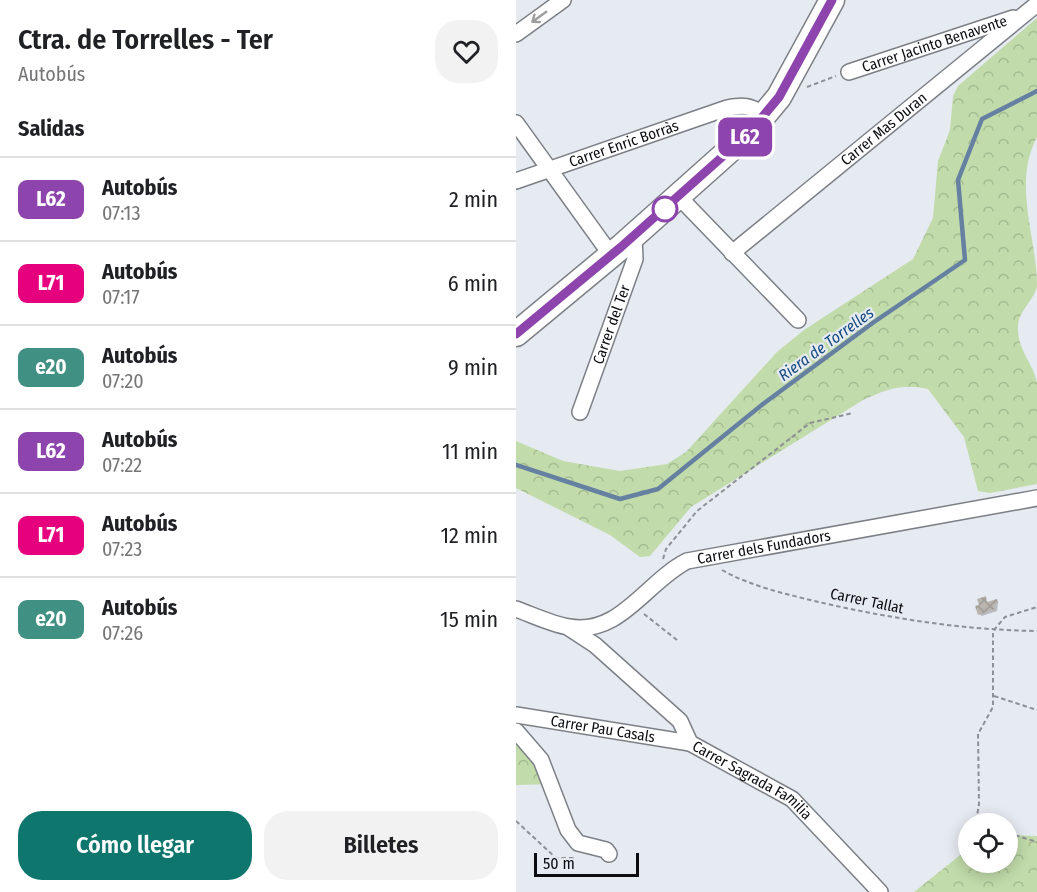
<!DOCTYPE html>
<html lang="es">
<meta charset="utf-8">
<style>
:root{--surface:#fff;--page:#f2f2f2;--text:#202124;--muted:#757577;--line:#e0e0e0;--accent:#0f766e}
body{margin:0;font-family:"Fira Sans Condensed",sans-serif;background:var(--page);color:var(--text);height:100vh;display:flex;flex-direction:column;font-size:22px;white-space:nowrap}
*{box-sizing:border-box;margin:0}
p{font-size:20px;color:var(--muted)}
.icon{flex:none;width:33px;height:33px;fill:none;stroke:currentColor;stroke-width:2;stroke-linecap:round;stroke-linejoin:round}
.map{position:relative;flex:1;overflow:hidden}
.side{display:flex;flex-direction:column;background:var(--surface);width:516px}
.side>*{flex:none}
.badge{padding:0 12px;border-radius:9px;font-size:21px;line-height:39px}
.controls{position:absolute;left:442px;top:813px;display:grid;gap:12px}
.controls a{display:grid;place-items:center;width:60px;height:60px;border-radius:50%;background:var(--surface);box-shadow:0 3px 15px #0003;font-size:30px}
.scale{position:absolute;left:18px;bottom:15px;width:105px;box-sizing:border-box;padding-left:6px;border:3px solid #0c0d10;border-top:0;font-size:16px;line-height:21px;white-space:nowrap;color:#0c0d10;-webkit-text-stroke:4px #e6eaf1;paint-order:stroke}
.map>.badge{position:absolute;translate:-50% -50%;box-shadow:0 0 0 3px #fff}
h2{padding:0 18px;font-size:22px;line-height:54px}
.round{display:grid;place-items:center;flex:none;width:63px;height:63px;border-radius:24px;background:var(--page)}
.headline{display:flex;align-items:center;justify-content:space-between;height:102px;padding:0 18px}
h1{font-size:28px;font-weight:600;line-height:45px}
.button{display:flex;gap:12px;margin-top:auto;padding:12px 18px}
.button a{flex:1;height:69px;border-radius:24px;background:var(--accent);color:#fff;font-size:24px;font-weight:600;line-height:69px;text-align:center}
.button a+a{background:var(--page);color:var(--text)}
ul{padding:0;list-style:none}
li{display:flex;align-items:center;gap:18px;height:84px;padding:0 18px;border-top:2px solid var(--line)}
li div{flex:1}
li b{display:block;font-size:22px}
li em{font-style:normal}
li .badge{min-width:66px;font-weight:700;text-align:center}
main{display:flex;flex:1;min-height:0}
.map>svg:first-child{display:block}
.forest{fill:url(#forest-crowns)}
.shadow{fill:#0003}
.lines{fill:none;stroke-linecap:round;stroke-linejoin:round}
.stream{stroke:#6580a0;stroke-width:4.5}
.building{fill:url(#building-cross-hatch)}
.street-casing{stroke:#7c8086;stroke-width:18}
.primary-casing{stroke:#7c8086;stroke-width:27}
.path{stroke:#8d9095;stroke-width:2;stroke-dasharray:4.5 3;stroke-linecap:butt}
.street{stroke:#fff;stroke-width:15}
.primary{stroke:#fff;stroke-width:24}
.oneway{stroke:#9e9e9f}
.line-casing{stroke:#fff;stroke-width:14}
.line{stroke:#8e44ad;stroke-width:9}
.stop-dot{fill:#fff;stroke:#8e44ad;stroke-width:3}
.labels{text-anchor:middle;dominant-baseline:central;stroke-width:4.5;stroke-linejoin:round;paint-order:stroke}
.street-label{font-size:15px;fill:#0c0d10;stroke:#e6eaf1}
.water-label{font-size:16px;font-style:italic;fill:#144a80;stroke:#e6eaf1}
</style>
<main>
<section class="side">
<div class="headline"><div><h1>Ctra. de Torrelles - Ter</h1><p>Autobús</p></div><a class="round"><svg class="icon" aria-label="heart" viewBox="0 0 24 24"><path d="M12 20l-8-8c-3-5 5-10 8-4 3-6 11-1 8 4z"/></svg></a></div>
<h2>Salidas</h2>
<ul>
<li><span class="badge" style="background:#8e44ad;color:#fff">L62</span><div><b>Autobús</b><p>07:13</p></div><em>2 min</em></li>
<li><span class="badge" style="background:#e6007e;color:#fff">L71</span><div><b>Autobús</b><p>07:17</p></div><em>6 min</em></li>
<li><span class="badge" style="background:#409183;color:#fff">e20</span><div><b>Autobús</b><p>07:20</p></div><em>9 min</em></li>
<li><span class="badge" style="background:#8e44ad;color:#fff">L62</span><div><b>Autobús</b><p>07:22</p></div><em>11 min</em></li>
<li><span class="badge" style="background:#e6007e;color:#fff">L71</span><div><b>Autobús</b><p>07:23</p></div><em>12 min</em></li>
<li><span class="badge" style="background:#409183;color:#fff">e20</span><div><b>Autobús</b><p>07:26</p></div><em>15 min</em></li>
</ul>
<div class="button"><a>Cómo llegar</a><a>Billetes</a></div>
</section>
<div class="map">
<svg width="521" height="892" viewBox="0 0 521 892">
<defs>
<pattern id="forest-crowns" width="20" height="18" patternUnits="userSpaceOnUse" patternTransform="scale(1.5)"><rect width="20" height="18" fill="#c1dbaa"/><path d="M2 6a3 3 0 1 1 6 0M12 15a3 3 0 1 1 6 0" fill="none" stroke="#a5bb91"/></pattern>
<pattern id="building-cross-hatch" width="8" height="8" patternUnits="userSpaceOnUse" patternTransform="scale(1.5)"><rect width="8" height="8" fill="#b9b4ae"/><path d="M0 0l8 8M0 8l8-8" fill="none" stroke="#9e9a95"/></pattern>
</defs>
<rect width="100%" height="100%" fill="#e6eaf1"/>
<g class="forest">
<path d="M521 18V137C496 184 521 237 521 286 518 301 502 311 502 327 501 350 518 364 521 383 521 414 521 452 521 484L474 493 462 491 448 437 412 389C388 383 370 389 347 400L175 507 134 556 124 557 94 535 0 488V441L47 461 104 471 151 464 170 452 261 352 288 330 397 259 417 218 422 161 434 130 437 96 442 86Z"/>
<path d="M0 729 38 784 0 785Z"/>
<path d="M492 835 521 836V892H398L453 848V862H492Z"/>
</g>
<path class="shadow" d="M469 598 472 603 482 602 481 611 466 616 463 614Z"/>
<g class="lines">
<path class="stream" d="M0 465 104 499 142 489 247 404 358 322 449 260 442 180 466 119 521 91"/>
</g>
<path class="building" d="M470 596 471 602 481 599 482 603 478 605 479 609 462 615 459 606 463 605 461 599Z"/>
<g class="lines">
<g class="street-casing">
<g id="street">
<path d="M0 34 47 0"/>
<path id="s1" d="M333 72 497 18"/>
<path d="M0 123 95 255"/>
<path id="s2" d="M0 181 211 108C227 105 234 105 248 115"/>
<path d="M163 197 282 320"/>
<path id="s3" d="M216 253 521 4"/>
<path id="s4" d="M64 412 119 259 118 235"/>
<path id="s5" d="M0 609C17 615 35 624 53 627 104 636 130 582 171 561L521 498"/>
<path id="s6" d="M53 628 79 645 164 721 174 743 276 799 364 892"/>
<path id="s7" d="M0 715 174 743"/>
<path d="M0 731 25 760 52 830 62 843 90 850 93 854"/>
</g>
</g>
<g class="primary-casing">
<path id="primary" d="M0 334 105 247 233 133 263 97 316 0"/>
</g>
<g class="path">
<path d="M291 87 320 76"/>
<path d="M147 559 150 549 181 511 294 423 337 413"/>
<path d="M206 570C236 587 274 595 307 603 378 619 448 630 521 631"/>
<path d="M128 614 161 640"/>
<path d="M478 696 521 710"/>
<path d="M0 821 40 858H58"/>
<path d="M466 824 460 822 463 804 462 734 477 707V631L489 617 521 607"/>
<path d="M492 833 521 842"/>
</g>
<use href="#street" class="street"/>
<use href="#primary" class="primary"/>
</g>
<defs><path id="oneway-shaft" d="M-6 0H5M1.5-3L5.5 0L1.5 3" fill="none" stroke-width="1.6" stroke-linecap="round" stroke-linejoin="round" transform="scale(1.5)"/></defs>
<use class="oneway" href="#oneway-shaft" transform="translate(23 17) rotate(144)"/>
<g class="lines">
<g class="line-casing">
<path id="line" d="M0 334 105 247 233 133 263 97 316 0"/>
</g>
<use href="#line" class="line"/>
</g>
<circle class="stop-dot" cx="149" cy="209" r="12"/>
<g class="labels">
<g class="street-label">
<text stroke="none"><textPath href="#s1" startOffset="90">Carrer Jacinto Benavente</textPath></text>
<text stroke="none"><textPath href="#s3" startOffset="196">Carrer Mas Duran</textPath></text>
<text stroke="none"><textPath href="#s2" startOffset="114">Carrer Enric Borràs</textPath></text>
<text stroke="none"><textPath href="#s4" startOffset="93">Carrer del Ter</textPath></text>
<text stroke="none"><textPath href="#s5" startOffset="274">Carrer dels Fundadors</textPath></text>
<text transform="translate(351 601) rotate(12)">Carrer Tallat</text>
<text stroke="none"><textPath href="#s7" startOffset="88">Carrer Pau Casals</textPath></text>
<text stroke="none"><textPath href="#s6" startOffset="242">Carrer Sagrada Familia</textPath></text>
</g>
<g class="water-label">
<text transform="translate(310 344) rotate(-36)">Riera de Torrelles</text>
</g>
</g>
</svg>
<div class="controls">
<a><svg class="icon" aria-label="locate" viewBox="0 0 24 24"><circle cx="12" cy="12" r="6"/><path d="M12 2v4M12 18v4M2 12h4M18 12h4"/></svg></a>
</div>
<div class="scale">50 m</div>
<b class="badge" style="left:229px;top:137px;background:#8e44ad;color:#fff">L62</b>
</div>
</main>
